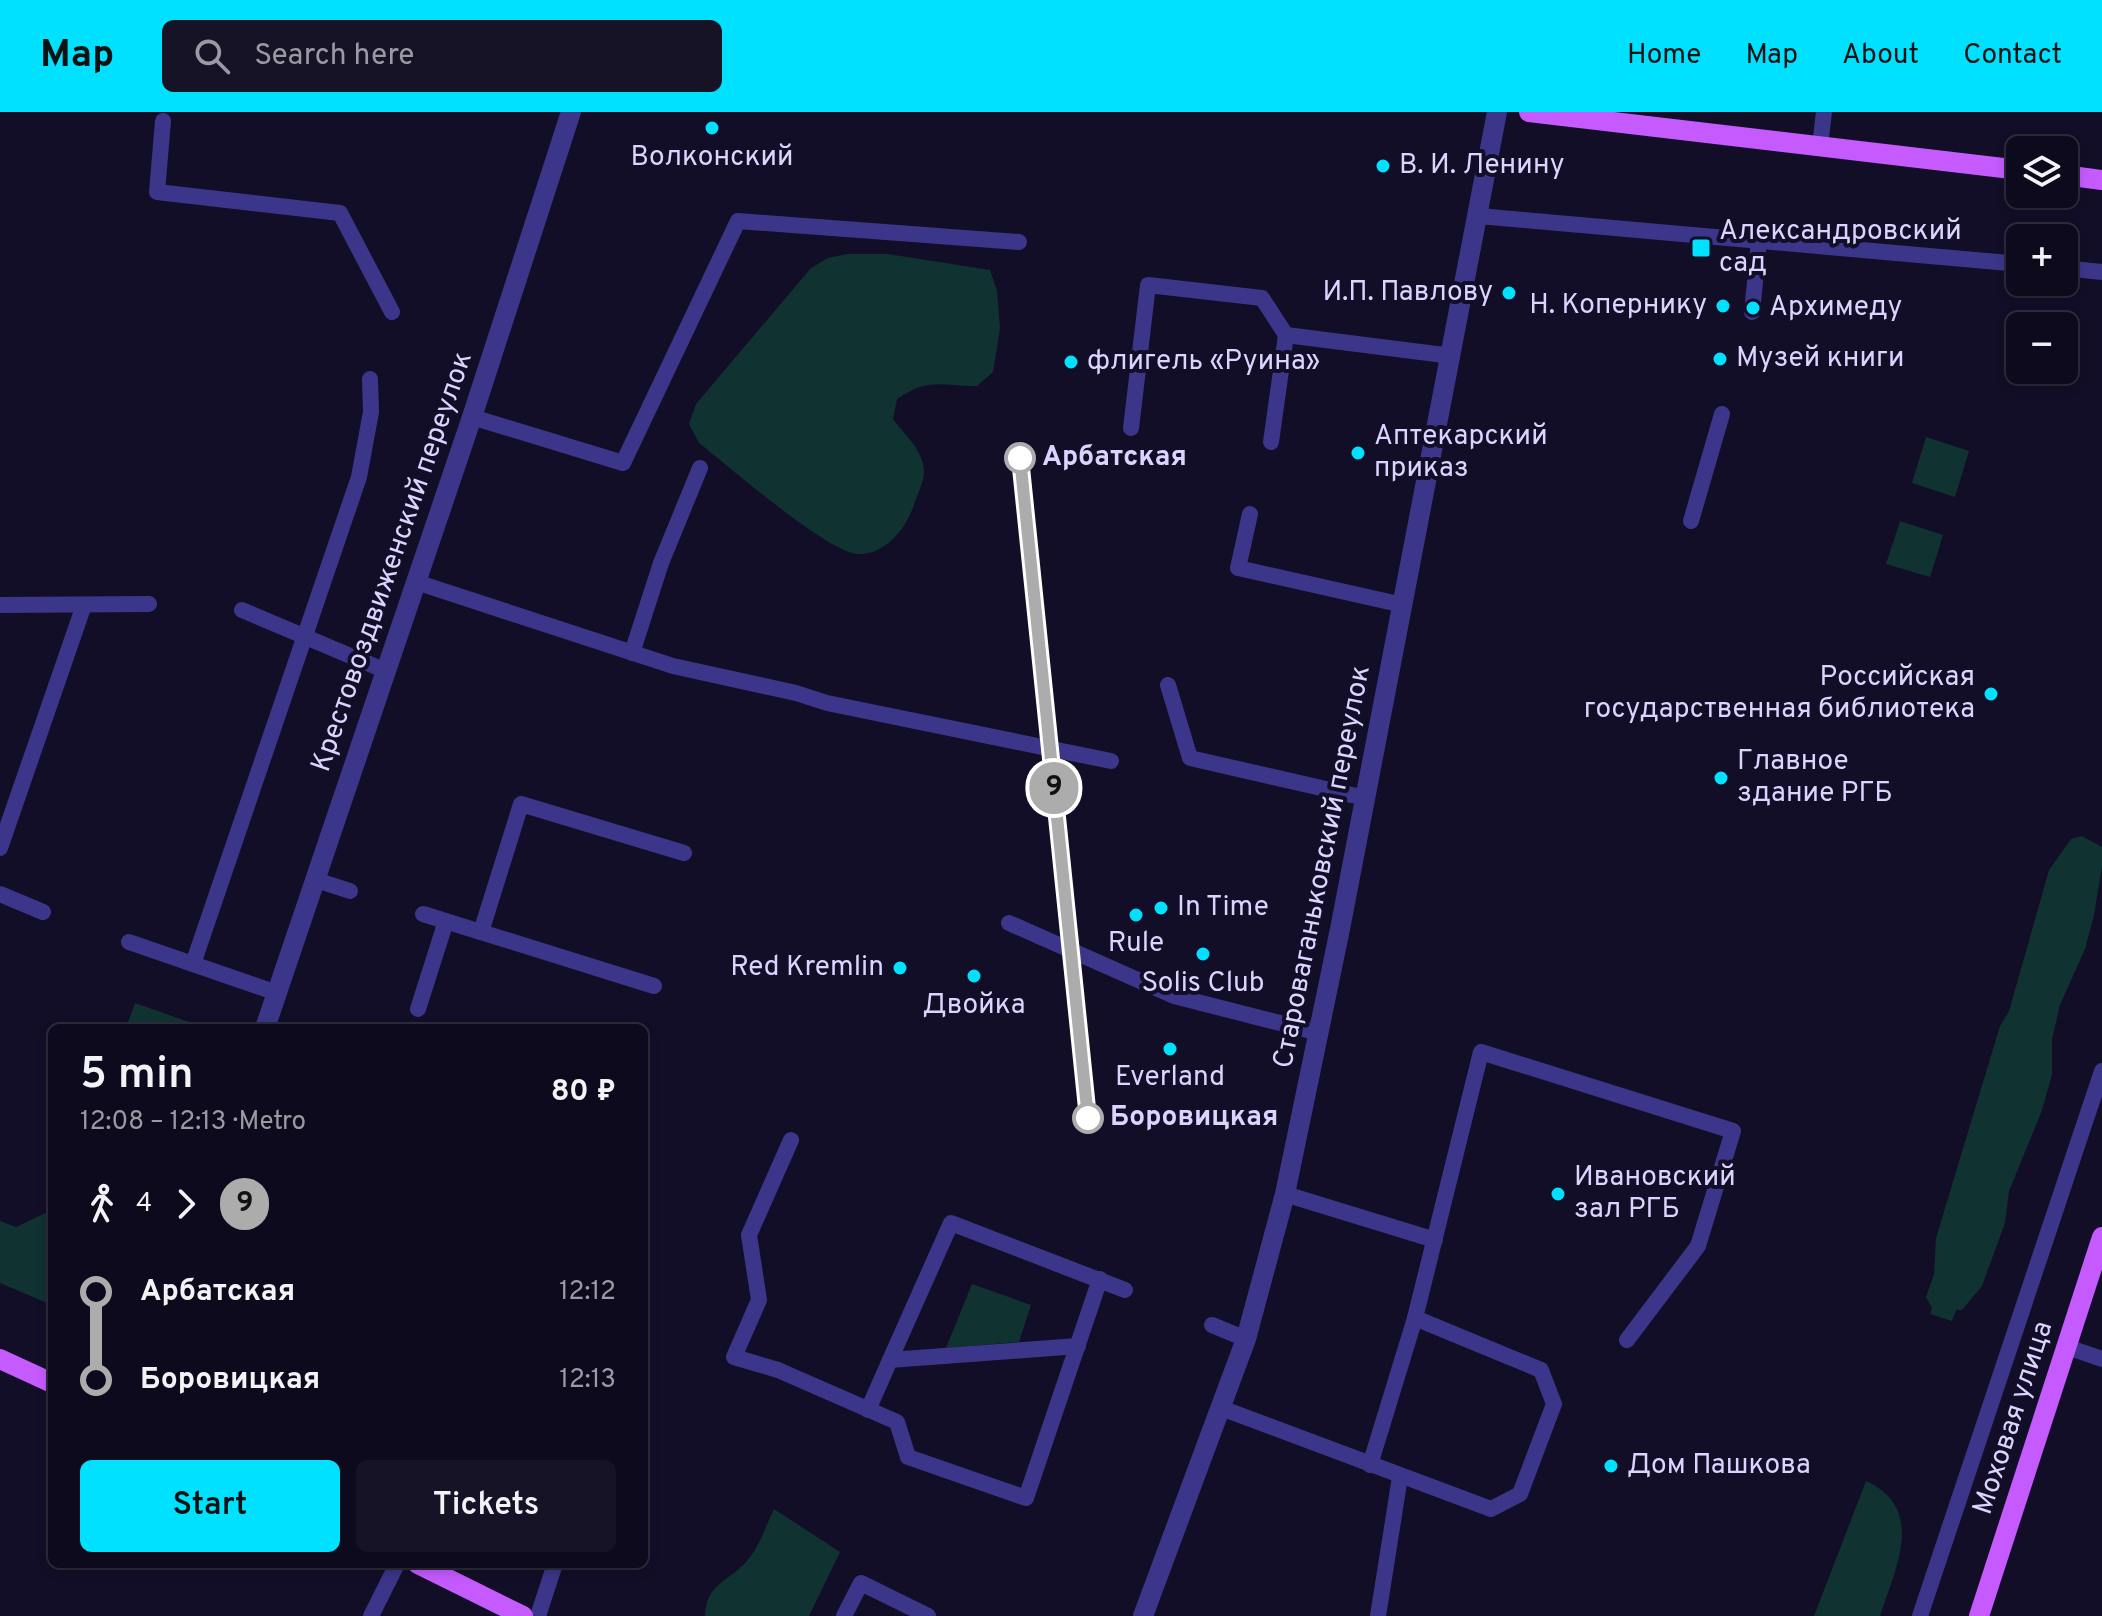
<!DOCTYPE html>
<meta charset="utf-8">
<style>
:root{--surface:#0e0a1d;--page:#171326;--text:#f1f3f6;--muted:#9b9aa4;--line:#2e2b3b;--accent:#00e1ff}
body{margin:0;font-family:Overpass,sans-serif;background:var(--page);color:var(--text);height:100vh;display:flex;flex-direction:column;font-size:30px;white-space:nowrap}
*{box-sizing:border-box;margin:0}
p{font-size:26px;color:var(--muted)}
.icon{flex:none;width:44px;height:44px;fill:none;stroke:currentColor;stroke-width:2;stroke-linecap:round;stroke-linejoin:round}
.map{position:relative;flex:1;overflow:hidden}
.panel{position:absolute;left:48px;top:912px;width:600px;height:544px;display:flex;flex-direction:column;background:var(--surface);border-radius:12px;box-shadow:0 4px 12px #0003,0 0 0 2px var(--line)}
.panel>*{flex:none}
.badge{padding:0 16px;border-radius:26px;font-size:28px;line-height:52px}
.tools{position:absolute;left:2006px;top:24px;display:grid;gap:16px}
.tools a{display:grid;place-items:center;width:72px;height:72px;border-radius:12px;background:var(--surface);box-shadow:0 4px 12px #0003,0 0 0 2px var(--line);font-size:40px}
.map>.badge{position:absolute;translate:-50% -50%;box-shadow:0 0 0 4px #fff}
.legs{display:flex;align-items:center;gap:12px;height:88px;padding:0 32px;font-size:26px}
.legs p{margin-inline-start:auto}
.head{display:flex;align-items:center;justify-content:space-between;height:136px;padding:0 32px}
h1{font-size:44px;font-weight:600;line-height:60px}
.cta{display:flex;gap:16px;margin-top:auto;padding:16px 32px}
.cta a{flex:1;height:92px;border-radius:12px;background:var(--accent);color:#111;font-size:32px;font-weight:600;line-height:92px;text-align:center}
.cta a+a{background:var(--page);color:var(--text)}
ul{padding:0 32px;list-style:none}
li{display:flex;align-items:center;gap:28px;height:88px;font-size:30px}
li i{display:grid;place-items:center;width:12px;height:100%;margin:0 10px;background:currentColor}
li i::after{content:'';width:20px;height:20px;margin:-10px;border:6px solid;border-radius:50%;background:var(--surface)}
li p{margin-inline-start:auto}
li:first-child i{background:linear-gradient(#0000 50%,currentColor 0)}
li:last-child i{background:linear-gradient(currentColor 50%,#0000 0)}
header{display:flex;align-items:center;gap:48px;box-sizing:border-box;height:112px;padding:0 40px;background:var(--accent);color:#111}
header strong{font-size:38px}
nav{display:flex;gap:44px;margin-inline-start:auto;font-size:28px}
.search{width:560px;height:72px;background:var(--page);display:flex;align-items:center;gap:20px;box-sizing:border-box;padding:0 28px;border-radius:12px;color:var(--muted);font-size:30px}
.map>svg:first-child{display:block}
.green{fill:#103231}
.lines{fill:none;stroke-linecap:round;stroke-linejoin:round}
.service{stroke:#3b3689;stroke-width:16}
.minor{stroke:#3b3689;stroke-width:20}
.primary{stroke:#c55bff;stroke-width:20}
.line-1-casing{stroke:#fff;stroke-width:18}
.line-1{stroke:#adacac;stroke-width:12}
.poi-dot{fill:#00e1ff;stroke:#130e27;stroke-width:3}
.stop-1-dot{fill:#fff;stroke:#adacac;stroke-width:4}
.labels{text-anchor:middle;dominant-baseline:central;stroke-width:8;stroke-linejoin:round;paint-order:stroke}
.poi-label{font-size:28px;fill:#dad4ff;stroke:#130e27;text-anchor:start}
.stop-label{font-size:28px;font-weight:bold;fill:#dad4ff;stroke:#130e27;text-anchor:start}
.street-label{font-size:28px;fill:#dad4ff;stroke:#130e27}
</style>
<header>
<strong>Map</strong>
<div class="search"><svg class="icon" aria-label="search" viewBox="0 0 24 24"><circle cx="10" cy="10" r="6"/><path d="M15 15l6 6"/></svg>Search here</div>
<nav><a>Home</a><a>Map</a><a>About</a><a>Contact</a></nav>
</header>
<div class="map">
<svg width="2102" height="1504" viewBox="0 0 2102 1504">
<rect width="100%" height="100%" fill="#130e27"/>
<g class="green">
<path d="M847 142H888L990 158 997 179 1000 217 993 260 977 274C941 274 929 265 897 287L893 307C904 322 923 338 924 358 925 368 917 383 914 393 906 416 886 443 858 442 828 441 727 353 699 331L689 312 696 292 811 156 828 146Z"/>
<path d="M1926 325 1969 339 1955 385 1912 371Z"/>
<path d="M1900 409 1943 423 1930 465 1886 452Z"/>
<path d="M2082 724 2102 735V754L2094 803 2085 837 2060 893 2052 927V963L2041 1001 2009 1079 2005 1111 1982 1174 1962 1198H1956L1952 1209 1930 1202 1932 1196 1926 1185 1934 1162 1936 1126 2000 914 2009 899 2049 758 2071 727Z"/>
<path d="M135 891 206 916H126Z"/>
<path d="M52 1098V1193L0 1171V1109L16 1115Z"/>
<path d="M972 1172 1031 1193 1019 1230 946 1236Z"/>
<path d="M1866 1369C1927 1397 1895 1457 1880 1504H1814Z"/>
<path d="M774 1397 840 1440 809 1504H705C706 1472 728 1470 747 1449 759 1436 766 1413 774 1397Z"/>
</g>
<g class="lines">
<g class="service">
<path d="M163 9 157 80 340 101 392 200"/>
<path d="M1820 34 1824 0"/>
<path d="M1479 104 2020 152"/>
<path d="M2064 156 2102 160"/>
<path d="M1752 200 1759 129"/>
<path d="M472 305 623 351 738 109 1019 130"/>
<path d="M1131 316 1148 173 1262 186 1286 223 1452 244"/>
<path d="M1271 330 1286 223"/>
<path d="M1250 402 1238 456 1403 493"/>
<path d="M1691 409 1722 302"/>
<path d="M416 470 673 554 796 581 827 591 1111 649"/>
<path d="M0 493 149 492"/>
<path d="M242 498 386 559"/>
<path d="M632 541 661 451 700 356"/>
<path d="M1168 573 1190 646 1365 686"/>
<path d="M0 736 84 493"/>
<path d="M316 768 350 779"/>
<path d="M0 782 43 800"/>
<path d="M423 802 654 874"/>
<path d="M1009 811 1174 884 1319 921"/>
<path d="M481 820 521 692 684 741"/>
<path d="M129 830 277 881"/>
<path d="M193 852 359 365 371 300 370 267"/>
<path d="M418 897 446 809"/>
<path d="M791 1028 749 1123 759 1188 734 1245 778 1258 897 1310 908 1345 1026 1386 1100 1167"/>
<path d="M1285 1082 1435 1128"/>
<path d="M1212 1213 1246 1227"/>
<path d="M2067 1235 2102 1247"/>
<path d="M890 1248 951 1111 1125 1178"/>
<path d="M1221 1296 1491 1397 1520 1382 1554 1292 1541 1258 1415 1206"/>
<path d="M868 1298 890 1248 1078 1234"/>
<path d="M1370 1353 1415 1206 1481 940 1733 1019 1698 1134 1627 1228"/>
<path d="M371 1504 397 1452"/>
<path d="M538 1504 555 1452"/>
<path d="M844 1504 861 1471 928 1504"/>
<path d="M1378 1504 1400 1365"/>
<path d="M1920 1504 2102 959"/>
</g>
<g class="minor">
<path d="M265 916 472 305 571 0"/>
<path d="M1143 1504 1246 1227 1285 1082 1340 817 1497 0"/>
</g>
<g class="primary">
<path d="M1529 0 2020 58"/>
<path d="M2064 63 2102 68"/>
<path d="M0 1247 52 1271"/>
<path d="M418 1452 523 1504"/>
<path d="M1979 1504 2102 1125"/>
</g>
</g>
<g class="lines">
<g class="line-1-casing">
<path id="line-1" d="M1020 346 1088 1006"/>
</g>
<use href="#line-1" class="line-1"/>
</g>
<g class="poi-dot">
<circle cx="712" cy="16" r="8"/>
<circle cx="1383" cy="54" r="8"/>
<rect x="1691" y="126" width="20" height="20" rx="4"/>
<circle cx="1509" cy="181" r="8"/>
<circle cx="1723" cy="194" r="8"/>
<circle cx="1753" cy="196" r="8"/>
<circle cx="1720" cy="247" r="8"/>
<circle cx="1071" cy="250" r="8"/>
<circle cx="1358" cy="341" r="8"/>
<circle cx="1991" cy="582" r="8"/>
<circle cx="1721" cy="666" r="8"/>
<circle cx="1161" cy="796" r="8"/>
<circle cx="1136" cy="803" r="8"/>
<circle cx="1203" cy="842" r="8"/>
<circle cx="900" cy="856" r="8"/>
<circle cx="974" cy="864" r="8"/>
<circle cx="1170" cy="937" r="8"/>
<circle cx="1558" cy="1082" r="8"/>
<circle cx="1611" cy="1354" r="8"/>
</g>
<g class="stop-1-dot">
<circle cx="1020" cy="346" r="14"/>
<circle cx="1088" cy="1006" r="14"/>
</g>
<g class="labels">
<g class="poi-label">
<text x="712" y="46" text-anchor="middle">Волконский</text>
<text x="1399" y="54">В. И. Ленину</text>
<text x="1719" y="120">Александровский<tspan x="1719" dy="32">сад</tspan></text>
<text x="1493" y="181" text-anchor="end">И.П. Павлову</text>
<text x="1707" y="194" text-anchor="end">Н. Копернику</text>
<text x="1769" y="196">Архимеду</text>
<text x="1736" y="247">Музей книги</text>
<text x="1087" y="250">флигель «Руина»</text>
<text x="1374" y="325">Аптекарский<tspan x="1374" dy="32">приказ</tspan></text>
<text x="1975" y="566" text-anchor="end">Российская<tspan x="1975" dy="32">государственная библиотека</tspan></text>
<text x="1737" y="650">Главное<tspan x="1737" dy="32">здание РГБ</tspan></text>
<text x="1177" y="796">In Time</text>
<text x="1136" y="832" text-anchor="middle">Rule</text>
<text x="884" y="856" text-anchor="end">Red Kremlin</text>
<text x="1203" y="872" text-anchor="middle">Solis Club</text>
<text x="974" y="894" text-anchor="middle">Двойка</text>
<text x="1170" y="966" text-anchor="middle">Everland</text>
<text x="1574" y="1066">Ивановский<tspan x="1574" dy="32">зал РГБ</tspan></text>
<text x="1627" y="1354">Дом Пашкова</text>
</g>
<g class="stop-label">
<text x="1042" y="346">Арбатская</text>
<text x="1110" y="1006">Боровицкая</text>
</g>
<g class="street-label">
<text transform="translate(393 450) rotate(-71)">Крестовоздвиженский переулок</text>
<text transform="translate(1323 755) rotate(-79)">Староваганьковский переулок</text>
<text transform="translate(2014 1306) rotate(-72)">Моховая улица</text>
</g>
</g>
</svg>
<div class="tools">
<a><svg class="icon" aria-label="layers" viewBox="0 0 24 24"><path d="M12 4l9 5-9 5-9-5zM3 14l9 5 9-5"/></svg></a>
<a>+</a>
<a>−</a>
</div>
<b class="badge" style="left:1054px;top:676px;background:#adacac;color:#111">9</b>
<section class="panel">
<div class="head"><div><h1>5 min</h1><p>12:08 – 12:13 · Metro</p></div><b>80 ₽</b></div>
<div class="legs"><svg class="icon" aria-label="walk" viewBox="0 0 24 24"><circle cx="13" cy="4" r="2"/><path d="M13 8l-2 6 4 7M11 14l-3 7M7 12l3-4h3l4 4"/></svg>4<svg class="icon" aria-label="forward" viewBox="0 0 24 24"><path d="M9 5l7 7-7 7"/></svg><b class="badge" style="background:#adacac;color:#111">9</b></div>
<ul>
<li><i style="color:#adacac"></i><b>Арбатская</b><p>12:12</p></li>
<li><i style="color:#adacac"></i><b>Боровицкая</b><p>12:13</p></li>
</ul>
<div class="cta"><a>Start</a><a>Tickets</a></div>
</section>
</div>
